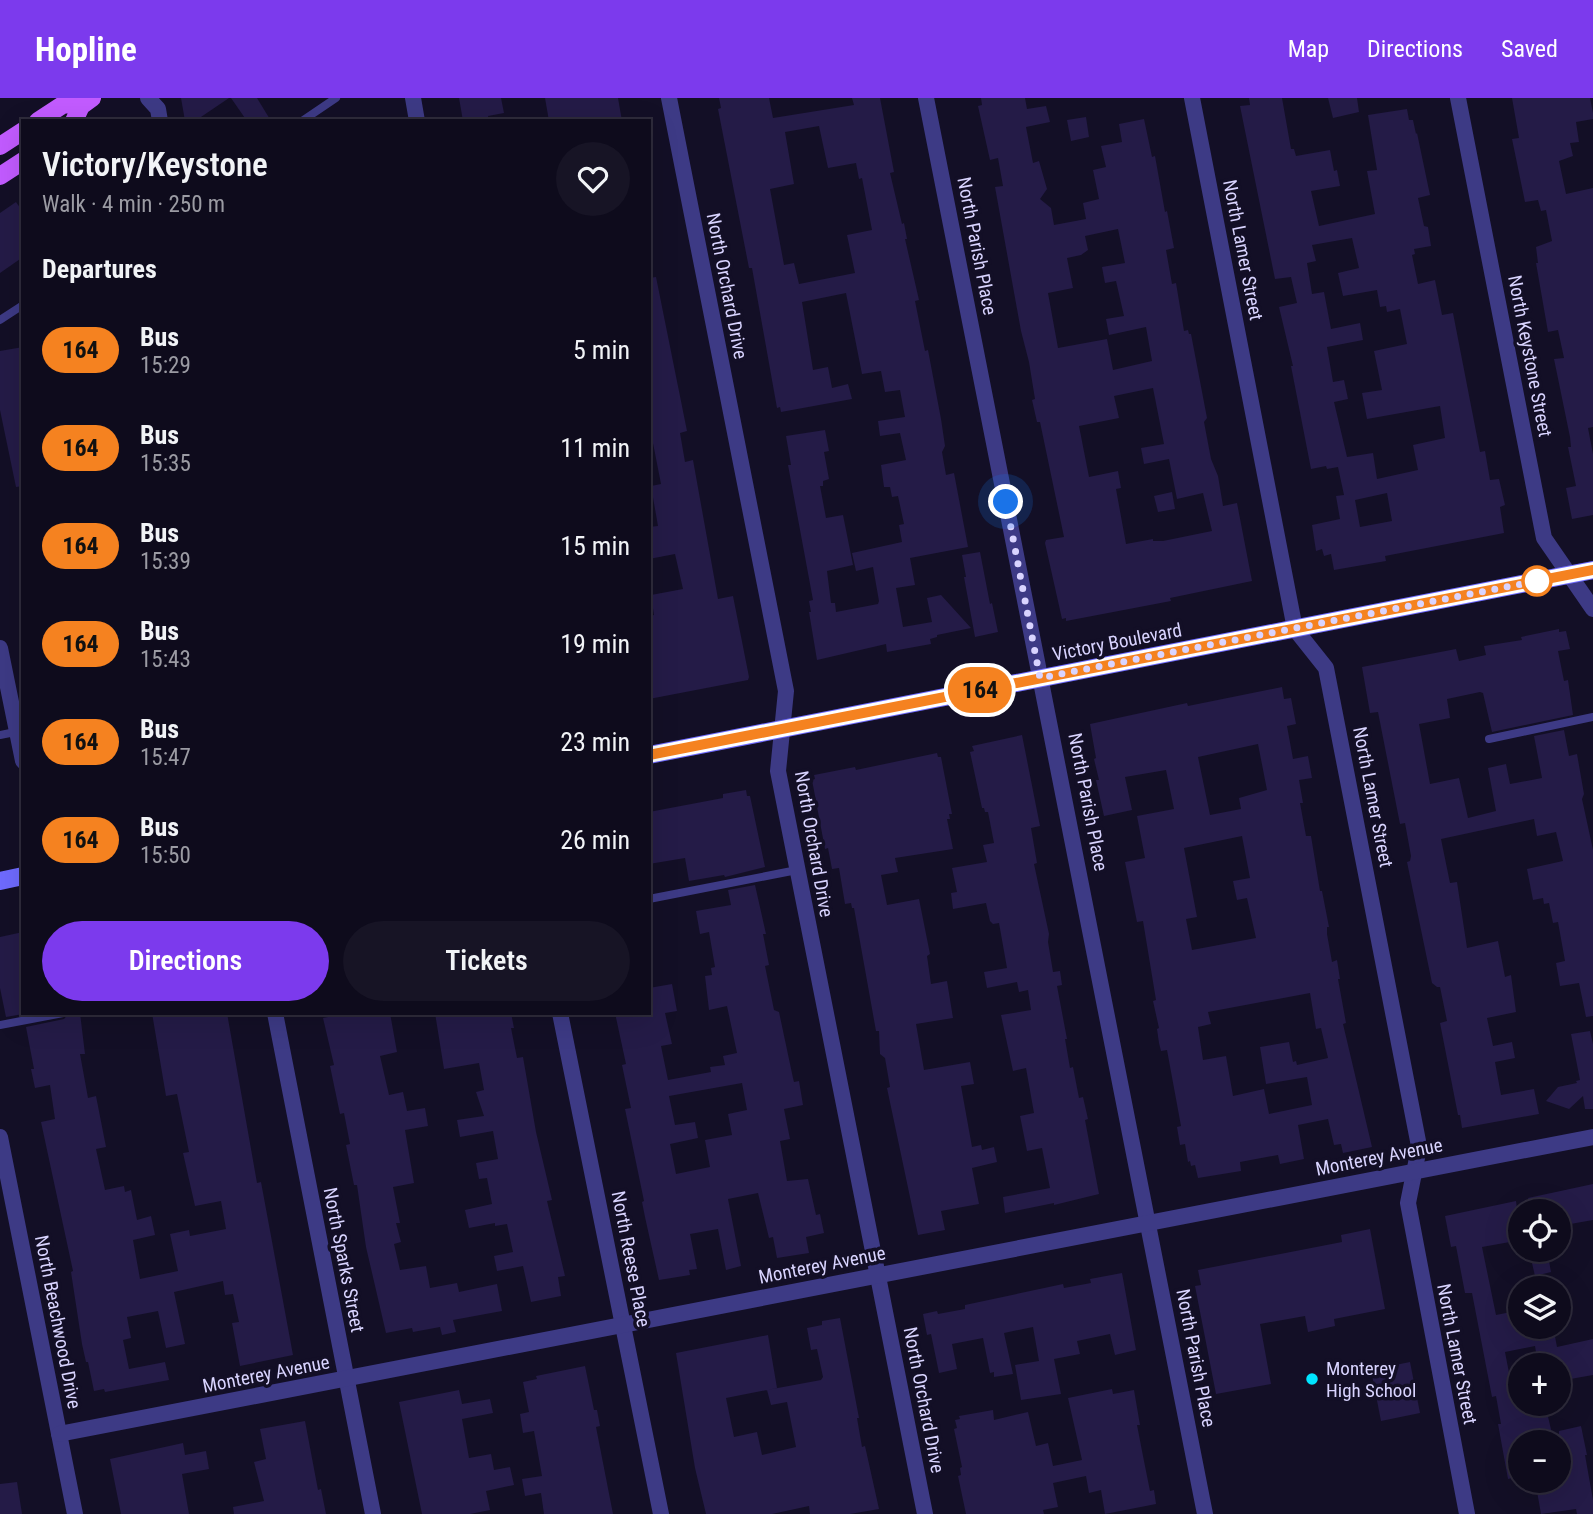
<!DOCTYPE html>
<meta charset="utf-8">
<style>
:root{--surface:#0e0b1c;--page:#171425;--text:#f1f3f6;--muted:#9b9ba3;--line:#2e2b3b;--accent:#7c3aed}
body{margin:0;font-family:"Roboto Condensed",sans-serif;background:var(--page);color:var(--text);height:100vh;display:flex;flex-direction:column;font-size:26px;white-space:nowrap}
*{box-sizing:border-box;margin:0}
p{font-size:23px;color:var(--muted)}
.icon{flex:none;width:38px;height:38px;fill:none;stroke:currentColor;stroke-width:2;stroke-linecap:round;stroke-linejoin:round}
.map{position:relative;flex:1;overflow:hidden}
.drawer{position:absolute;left:21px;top:21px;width:630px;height:896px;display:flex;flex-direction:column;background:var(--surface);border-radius:0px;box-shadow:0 7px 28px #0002,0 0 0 2px var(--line)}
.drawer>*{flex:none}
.badge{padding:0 14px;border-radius:23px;font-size:24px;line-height:46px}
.tools{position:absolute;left:1508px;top:1101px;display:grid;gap:14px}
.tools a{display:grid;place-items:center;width:63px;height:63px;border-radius:50%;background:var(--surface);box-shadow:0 7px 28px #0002,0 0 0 2px var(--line);font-size:35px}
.you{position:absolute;width:35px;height:35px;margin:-18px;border:5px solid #fff;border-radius:50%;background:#1a73e8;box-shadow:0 0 0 10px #1a73e833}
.map>.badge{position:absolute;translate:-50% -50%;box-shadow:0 0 0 4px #fff}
h2{padding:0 21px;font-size:26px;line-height:63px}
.round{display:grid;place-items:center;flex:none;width:74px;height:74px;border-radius:37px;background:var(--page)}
.head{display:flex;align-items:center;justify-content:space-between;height:119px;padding:0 21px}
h1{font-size:33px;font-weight:600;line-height:52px}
.primary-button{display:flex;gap:14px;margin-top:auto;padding:14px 21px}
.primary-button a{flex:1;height:80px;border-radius:42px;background:var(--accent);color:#fff;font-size:28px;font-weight:600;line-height:80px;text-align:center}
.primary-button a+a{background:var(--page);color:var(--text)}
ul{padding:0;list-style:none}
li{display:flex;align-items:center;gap:21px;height:98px;padding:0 21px}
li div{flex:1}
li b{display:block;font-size:26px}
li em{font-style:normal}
li .badge{min-width:77px;font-weight:700;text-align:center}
header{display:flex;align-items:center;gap:42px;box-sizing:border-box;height:98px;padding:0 35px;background:var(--accent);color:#fff}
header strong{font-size:33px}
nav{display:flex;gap:38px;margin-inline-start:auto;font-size:24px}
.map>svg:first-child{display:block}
.building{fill:#241b47;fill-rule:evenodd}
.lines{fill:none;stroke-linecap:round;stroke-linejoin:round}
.lane{stroke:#3d3a85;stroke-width:8}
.street{stroke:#3d3a85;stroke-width:16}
.secondary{stroke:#6f6bff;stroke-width:18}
.primary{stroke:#c25bff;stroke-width:18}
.line-casing{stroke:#fff;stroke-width:16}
.line{stroke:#f58220;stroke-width:10}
.walk{stroke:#d9d4ff;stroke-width:7;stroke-dasharray:0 12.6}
.stop-dot{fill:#fff;stroke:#f58220;stroke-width:3.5}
.poi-dot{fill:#00e5ff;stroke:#130f26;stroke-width:2.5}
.labels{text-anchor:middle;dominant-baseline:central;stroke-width:7;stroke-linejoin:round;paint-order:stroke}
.street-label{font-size:19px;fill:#d9d4ff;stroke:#130f26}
.poi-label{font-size:19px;fill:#d9d4ff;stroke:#130f26;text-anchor:start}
</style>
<header>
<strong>Hopline</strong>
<nav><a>Map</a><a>Directions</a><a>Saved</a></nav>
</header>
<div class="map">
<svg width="1593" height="1416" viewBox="0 0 1593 1416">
<rect width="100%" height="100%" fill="#130f26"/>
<g class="building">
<path d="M181 0H229L195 23H185Z"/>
<path d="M231 0H257L271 23H247Z"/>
<path d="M459 0H501L504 15 488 18 489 23H463Z"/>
<path d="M545 0H618L622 23H549Z"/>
<path d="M719 0H769L773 20 854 7 852 0H880L894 74 890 75 902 126 904 125 907 141H905L919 202 915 203 925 253 928 252 941 321 945 348 942 354 946 377 954 375 968 449 910 460 915 487 896 490 903 529 932 524 927 500 941 497 971 530 937 537V539L930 541 931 546 887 554 886 546 817 562 809 514H811L809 503 813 502 788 367H791L786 338 825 332 829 353 824 354 829 381 823 383V388H820L826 420 843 417 853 467 827 473 831 505H835L836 514 878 506 879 503 873 469 856 473 852 455 902 444 899 427 904 426 898 398 892 399 890 389H884L881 367 906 362 900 335 880 338 878 323 905 319 900 292 885 294 881 273 862 276 846 195 802 204 813 272 828 269 832 290 848 286 852 301 781 314 780 309 777 310 752 170H749L718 11 721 10ZM819 28 828 70 856 65 859 81 862 80 872 132 847 137 855 175 799 186 794 165 784 167 770 91 794 86 785 34Z"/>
<path d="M981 0H1025L1027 11 1046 8 1050 24 1026 29 1033 65 1039 63 1047 91 1040 101 1051 110 1054 127 1086 121 1083 105 1099 101 1093 72 1106 69 1101 48 1122 44 1119 26 1144 21 1152 59 1155 58 1165 114 1167 113 1174 150 1166 152 1172 186 1176 185 1184 233 1188 232 1189 236H1191L1207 320 1204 324 1211 361 1218 378 1223 408 1237 405 1252 483 1170 500 1171 503 1066 523V520L1062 521 1045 445 1046 442 1064 439 1040 324H1037L1032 302 1035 301 1029 264 1021 233 995 89 1003 88 998 60 990 62 978 8 982 7ZM1118 131 1125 165 1102 169 1105 185 1116 183 1124 218 1106 221 1109 237 1146 229 1152 263 1113 272 1107 241 1058 250 1048 195 1073 190 1067 160 1081 157 1088 152 1085 138ZM1153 290 1164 346 1141 350 1144 366 1169 361 1177 401 1203 395 1212 433 1163 443H1153V441L1126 446 1116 391 1121 390 1118 373 1089 379 1079 328 1119 320 1114 298Z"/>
<path d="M1249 0H1282L1291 51H1294L1296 58 1330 52 1334 73 1337 72 1340 88 1311 93 1319 128 1375 116 1367 73 1377 72 1368 17 1407 11 1409 22H1413L1416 36 1417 35 1430 97 1418 100 1424 128 1428 129 1431 148 1414 151 1415 156 1412 157 1418 186 1435 182 1442 217 1453 215 1480 354 1485 353 1490 382 1499 381 1505 407 1500 409 1504 435 1385 458 1386 463 1334 472 1331 456 1324 458 1322 451 1316 453 1312 427 1340 421 1336 398 1344 397 1338 369 1327 371 1326 368 1311 371 1291 268H1293L1279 209 1297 205 1291 179 1275 181 1240 8 1250 7ZM1352 140 1359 170 1338 175 1343 198 1377 192 1380 209 1386 208 1387 214 1400 211 1407 246 1374 253 1382 292 1362 295 1367 321 1440 308 1445 340 1413 347 1418 372 1377 381 1373 355 1347 359 1334 304 1348 301 1344 282 1333 284 1327 249 1363 242 1360 225 1331 231 1324 194 1312 196 1307 165 1316 163 1312 147ZM1387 395 1392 423 1360 429 1355 402Z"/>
<path d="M1328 0H1357L1359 14 1333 20Z"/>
<path d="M1512 0H1590L1593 15V21L1576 24 1579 44 1570 45 1573 58 1559 63 1566 96 1593 90V329L1588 330 1593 356V417L1572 421 1566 390 1576 388 1568 349H1571L1570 339 1554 261 1564 260 1558 232 1548 234 1536 165H1538L1536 149 1552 143 1546 112 1541 113 1538 102 1525 104 1512 41 1519 40Z"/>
<path d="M1086 19 1089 39 1071 43 1067 22Z"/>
<path d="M16 104 23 114V159L0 175V115Z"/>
<path d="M656 179 687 333 680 335 685 364 693 362 718 501 733 498 749 579 748 582 649 601V518L654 517 651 497 683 491 675 456 649 461V429L658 428 651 388 661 386 652 340 649 341V180Z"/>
<path d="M23 249V388L16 389 0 312V253Z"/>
<path d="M1172 394 1175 411 1158 414 1154 398Z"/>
<path d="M980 454 990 506 992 505 998 534 975 539 964 479H966L962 457Z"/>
<path d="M1559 531V534L1566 533 1570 551 1558 553 1564 583 1568 582 1573 617 1492 634 1483 595 1480 594 1447 601 1450 620 1419 626 1430 686 1459 680 1468 720 1496 713 1488 670 1506 666 1510 686 1542 680 1534 638 1564 632 1569 658 1577 656 1584 696 1582 701 1593 752V918L1586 919 1579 885 1560 888 1556 865 1565 863 1558 824 1553 825 1549 805 1544 806 1543 800 1533 802 1527 771 1563 763 1556 734 1537 738 1534 721 1441 741 1450 785 1457 784 1467 850 1498 843 1505 879 1511 877 1516 914 1487 920 1493 948 1512 944 1515 960 1495 964 1501 997 1534 991 1539 1016 1462 1030 1460 1017H1458L1440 925 1447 923 1440 889H1437L1432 885 1407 764 1410 763 1411 758 1405 725 1400 726 1378 614 1370 615 1362 569 1456 551 1459 563 1486 557 1484 548 1522 542 1521 539Z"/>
<path d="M1282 589 1284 601 1291 600 1296 626 1287 628 1293 661 1308 658 1312 680 1299 682 1303 705H1300L1306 738H1311L1320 793H1322L1329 829H1327V836L1332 864 1337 862 1340 881H1338L1346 925 1343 926 1372 1049 1343 1055 1341 1046 1334 1047 1328 1021 1298 1027 1304 1061 1280 1066 1278 1057 1240 1064 1241 1073 1198 1080 1195 1067 1191 1068 1190 1063 1188 1064 1185 1046 1180 1047 1177 1029 1181 1028 1167 952 1161 953 1159 945 1157 931 1159 930 1153 903 1156 902 1143 823 1137 824 1125 764 1145 760 1137 718 1174 711 1166 672 1125 679 1132 712 1104 718 1096 682H1099L1094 661 1096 660 1090 626 1187 605 1188 608ZM1258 646 1267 692 1239 700 1241 711 1210 717 1198 659ZM1242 738 1250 780 1233 783 1237 802 1247 800 1256 840 1192 852 1186 821 1197 819 1184 750ZM1310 895 1316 931 1321 930 1328 960 1297 967 1296 963 1293 964 1289 944 1260 949 1266 986 1307 979 1312 1007 1269 1016 1264 991 1233 998 1226 958 1203 962 1198 929 1211 926 1208 914Z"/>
<path d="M1022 637 1040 728 1031 730 1037 765 1034 766 1049 836 1048 844 1053 874 1060 873 1062 887 1057 888 1067 941H1065L1070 970 1073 969 1079 1000 1083 999 1088 1021 1085 1022 1099 1096 1054 1107V1105L1005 1115 1003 1099 1050 1090 1042 1050 1027 1053 1020 1018 1034 1015 1026 970 1013 973 1001 917 1031 912 1028 892 1019 894 1017 884 987 890 984 874 1007 870 999 825 993 826 990 823 986 805 953 811 951 795 957 794 952 770 987 764 983 747 994 745 988 714H985L984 710H982L970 654 974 653 972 648Z"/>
<path d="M937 655 938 659H941L952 716H949L950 721H947L953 751 895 760 898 774 881 777 887 807 919 801 930 856 927 858 931 886 947 883 953 920 916 926 924 972 970 964 974 986 961 988 972 1049 981 1047 982 1052 994 1049 997 1064 972 1070 979 1106 941 1113 945 1132 918 1137 887 990 890 989 885 960 880 956 879 933H876L854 810H852L851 805 845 806 839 770 832 771 828 750 825 751 812 682 815 681 814 677 855 669 856 672Z"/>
<path d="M746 692 747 698H750L765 769 725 779 724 777 689 783 685 760 649 766V714L723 700V696Z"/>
<path d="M755 787 766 836H763L769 867 765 868 774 912 779 914 793 980 794 984 799 983 803 1007 784 1011 790 1041 780 1043 787 1083 808 1081 816 1117 820 1116 824 1135 806 1139 809 1155 777 1160 773 1139 769 1140 758 1095 728 1101 741 1168 726 1172 718 1131 690 1136 697 1171 689 1172 690 1177 659 1182 645 1119 642 1104 644 1103 625 1011 631 1010 622 967 626 966 615 915H649V890L672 886 677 913 665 915 672 946 661 948 668 982 711 974 710 969 725 967 723 958 737 955 727 908 709 912 705 878 712 877 711 870 715 869 709 834 700 836 696 813 731 807 728 792ZM742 985 747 1012 728 1016 732 1037 705 1042 710 1069 676 1076 670 1046 698 1040 695 1024 675 1027 669 998Z"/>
<path d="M23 834V916L6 919 0 890V839Z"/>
<path d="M69 915H80L85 956H80L88 1000 96 998 106 1049 96 1051 105 1092 124 1088 125 1094 131 1092 137 1122 151 1118 155 1137 133 1142 140 1181 178 1173 170 1136 189 1132 190 1138 226 1131 221 1103 195 1108 183 1055 189 1054 177 996 166 998 152 915H227L257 1085 261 1084 293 1257 240 1268 232 1225 239 1224 233 1196 225 1197 223 1183 174 1194 185 1246 166 1250 158 1213 127 1219 131 1240 123 1242 129 1271 165 1264 169 1282 105 1294 104 1291 94 1293 88 1264H86L82 1246 71 1174 73 1173 41 1024 55 1021 50 987 35 990 31 971H34L26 929 64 921Z"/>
<path d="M349 915H390L397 954 380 958 389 997 403 994 407 1013 425 1010 428 1028 405 1032 414 1085 393 1089 400 1125H396L401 1144 394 1146 400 1172 426 1168 430 1190 457 1185 459 1194 497 1186 502 1213 453 1222 456 1234 442 1237 440 1229 413 1234 412 1230 386 1235 366 1149 357 1087H354L346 1047 350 1046 344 1015 340 1016 330 968 334 967 323 920Z"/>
<path d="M435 915H511L514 930H511L517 960 523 959 536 1034 552 1102 547 1103 565 1178 558 1179 561 1198 531 1204 523 1168 497 1173 494 1158 513 1154 507 1126 495 1128V1125L469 1130 465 1112 492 1106 487 1080 479 1081 476 1065 498 1061 493 1033 460 1039 457 1022 484 1018 476 994 484 992 479 965 444 971Z"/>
<path d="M1590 933 1593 946V1011H1585L1583 998 1569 1011 1546 1003 1558 989 1577 985 1576 983 1580 982 1571 936Z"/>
<path d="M1593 1086V1122L1559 1128V1113H1531L1528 1100Z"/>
<path d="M1516 1103 1521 1142 1482 1149 1496 1217 1521 1212V1228H1553L1557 1249 1593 1241V1277L1559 1283V1267H1538L1535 1248 1505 1254 1515 1306H1545L1554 1344H1521V1378L1508 1381 1498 1326H1501L1496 1298 1492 1299 1472 1195H1465L1456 1148 1451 1149 1445 1118Z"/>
<path d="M1370 1131 1385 1211 1334 1221 1335 1228 1308 1234 1305 1218 1260 1226 1271 1286 1216 1296 1195 1188 1201 1187 1198 1172 1342 1144 1341 1137Z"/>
<path d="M1529 1152H1547L1551 1174 1535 1178Z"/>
<path d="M1122 1175 1136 1252 1115 1257 1110 1236 1077 1243 1080 1256 1054 1261 1061 1296 1021 1302 1015 1267 1039 1263 1033 1229 1004 1235 1013 1276 994 1279V1274L990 1275 983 1240 952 1246 957 1271 939 1275 931 1236 927 1237 923 1216 937 1213 938 1216 965 1211V1207L1063 1186 1064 1190 1091 1185 1090 1181Z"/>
<path d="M840 1220 859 1320H857L862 1349 865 1348 879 1411 850 1416H810L809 1408 772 1416H706L695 1370 676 1255 768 1237 777 1290 726 1300 734 1339 757 1334 762 1357 796 1349 787 1304 771 1307 767 1292 821 1282 823 1279 817 1251 811 1252 807 1230 822 1227V1223Z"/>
<path d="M1410 1264 1420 1315 1381 1323 1371 1272Z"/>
<path d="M585 1268 594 1312H597L600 1328 596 1329 613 1416H544L541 1395 525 1398 522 1381 542 1378 534 1333 523 1335 520 1316 529 1314 523 1284 537 1281 536 1278Z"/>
<path d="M1112 1291 1113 1296 1134 1292 1140 1327H1137L1143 1358 1150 1393 1154 1392 1156 1406 1105 1416 1101 1392 1089 1395 1086 1378 1053 1385 1058 1409 1043 1412 1044 1416H966L958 1378 961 1377 960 1370 962 1369 954 1331 957 1330 955 1322 960 1321 959 1318 993 1312 994 1322 1028 1314 1036 1348 1048 1345 1053 1368 1082 1362 1068 1300Z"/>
<path d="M459 1292 462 1306 490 1301 493 1315 462 1321 469 1360 491 1356 494 1372 510 1369 514 1387 486 1393 490 1412 470 1416H422L399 1304Z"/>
<path d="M305 1323 318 1392 321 1391 326 1416H234L233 1409 264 1403 254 1364 266 1361 260 1331Z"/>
<path d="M1581 1328 1587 1357H1585L1593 1402V1416H1577L1576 1411 1541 1416 1535 1382H1559V1333Z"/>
<path d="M183 1345 185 1357 206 1353 209 1371 182 1376 189 1416H121L110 1361Z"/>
<path d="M17 1384 22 1416H0V1386Z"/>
</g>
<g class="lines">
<g class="lane">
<path d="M302 23 336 0"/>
<path d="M0 222 23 207"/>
<path d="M0 637 20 633"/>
<path d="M1489 641 1593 619"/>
<path d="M649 801 797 772"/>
<path d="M0 927 63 915"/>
</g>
<g class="street">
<path d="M148 0 158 11 160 23"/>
<path d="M413 0 417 23"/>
<path d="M669 0 786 593 778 673 925 1416"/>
<path d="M926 0 1205 1416"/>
<path d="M1192 0 1295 531 1326 570 1418 1043 1419 1050 1408 1105 1467 1416"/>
<path d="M1458 0 1544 440 1593 511"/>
<path d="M0 550 23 663"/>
<path d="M275 915 373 1416"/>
<path d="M560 915 661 1416"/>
<path d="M0 1039 75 1416"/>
<path d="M59 1336 1593 1039"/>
</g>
<g class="secondary">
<path d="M649 657 1593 472"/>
<path d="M0 783 23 778"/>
</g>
<g class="primary">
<path d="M38 23 64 6 81 8"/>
<path d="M74 23 81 8 92 0"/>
<path d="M0 48 23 33"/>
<path d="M0 78 23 63"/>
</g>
</g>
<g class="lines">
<g class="line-casing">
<path id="line" d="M649 657 1593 472"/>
</g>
<use href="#line" class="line"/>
<path class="walk" d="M1006 404 1040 580 1537 483"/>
</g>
<circle class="stop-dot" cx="1537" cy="483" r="14"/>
<circle class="poi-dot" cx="1312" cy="1281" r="7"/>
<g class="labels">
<g class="street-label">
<text transform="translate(977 148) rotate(79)">North Parish Place</text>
<text transform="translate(1243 152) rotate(79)">North Lamer Street</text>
<text transform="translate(727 188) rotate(79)">North Orchard Drive</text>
<text transform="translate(1530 258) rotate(79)">North Keystone Street</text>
<text transform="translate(1117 544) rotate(-11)">Victory Boulevard</text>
<text transform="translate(1373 699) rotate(79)">North Lamer Street</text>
<text transform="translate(1088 704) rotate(79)">North Parish Place</text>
<text transform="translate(814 746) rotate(80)">North Orchard Drive</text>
<text transform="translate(1379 1059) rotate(-11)">Monterey Avenue</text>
<text transform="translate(631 1161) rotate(79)">North Reese Place</text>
<text transform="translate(344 1162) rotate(79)">North Sparks Street</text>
<text transform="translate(822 1167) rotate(-11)">Monterey Avenue</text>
<text transform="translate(58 1224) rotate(79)">North Beachwood Drive</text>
<text transform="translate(1457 1256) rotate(79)">North Lamer Street</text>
<text transform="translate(1196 1260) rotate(79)">North Parish Place</text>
<text transform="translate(266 1276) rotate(-11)">Monterey Avenue</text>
<text transform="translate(924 1302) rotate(79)">North Orchard Drive</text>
</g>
<g class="poi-label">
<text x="1326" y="1270">Monterey<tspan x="1326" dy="22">High School</tspan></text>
</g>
</g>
</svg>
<div class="tools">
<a><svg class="icon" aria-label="locate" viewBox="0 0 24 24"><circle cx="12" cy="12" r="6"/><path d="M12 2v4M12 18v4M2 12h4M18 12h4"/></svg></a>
<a><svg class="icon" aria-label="layers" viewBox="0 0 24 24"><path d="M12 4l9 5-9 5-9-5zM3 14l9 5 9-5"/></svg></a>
<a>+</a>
<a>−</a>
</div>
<div class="you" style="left:1006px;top:404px"></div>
<b class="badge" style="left:980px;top:592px;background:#f58220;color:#111">164</b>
<section class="drawer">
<div class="head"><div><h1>Victory/Keystone</h1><p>Walk · 4 min · 250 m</p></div><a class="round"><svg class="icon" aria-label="heart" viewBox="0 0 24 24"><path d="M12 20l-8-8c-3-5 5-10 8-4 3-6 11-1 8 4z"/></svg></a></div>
<h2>Departures</h2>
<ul>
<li><span class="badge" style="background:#f58220;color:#111">164</span><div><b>Bus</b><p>15:29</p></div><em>5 min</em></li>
<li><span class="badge" style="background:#f58220;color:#111">164</span><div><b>Bus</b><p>15:35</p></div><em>11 min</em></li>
<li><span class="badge" style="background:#f58220;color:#111">164</span><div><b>Bus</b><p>15:39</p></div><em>15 min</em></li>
<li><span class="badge" style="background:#f58220;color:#111">164</span><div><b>Bus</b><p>15:43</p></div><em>19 min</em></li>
<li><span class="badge" style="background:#f58220;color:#111">164</span><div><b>Bus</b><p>15:47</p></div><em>23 min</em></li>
<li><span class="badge" style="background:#f58220;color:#111">164</span><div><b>Bus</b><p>15:50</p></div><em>26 min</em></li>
</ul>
<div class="primary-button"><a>Directions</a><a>Tickets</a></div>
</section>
</div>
